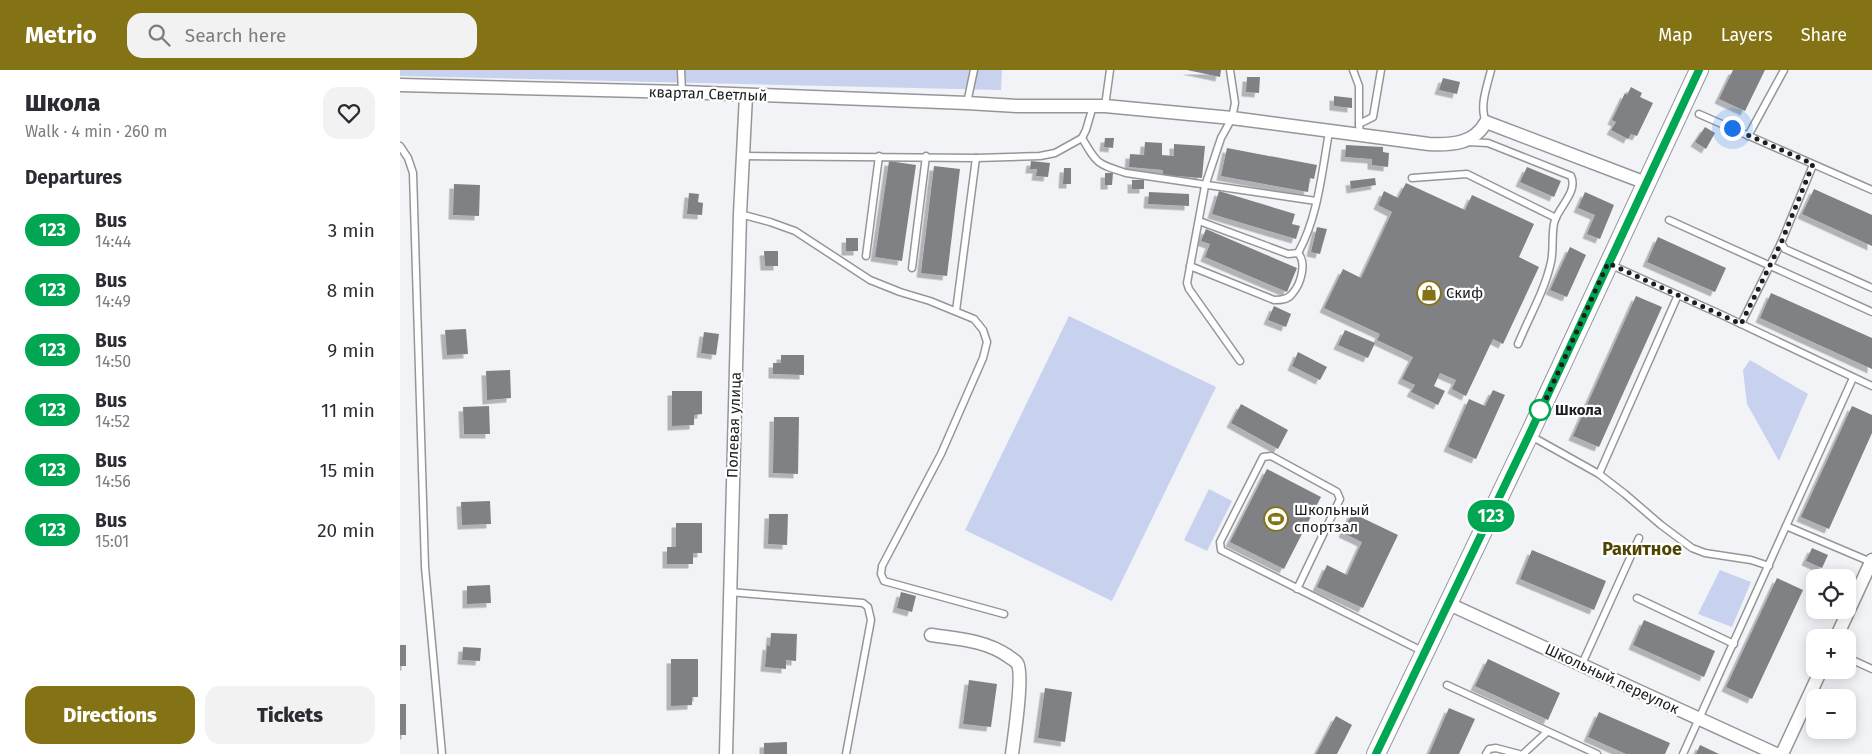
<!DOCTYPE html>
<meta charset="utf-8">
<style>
:root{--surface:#fff;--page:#f2f2f3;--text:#2b2b33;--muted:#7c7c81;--accent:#847315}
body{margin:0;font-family:"Fira Sans",sans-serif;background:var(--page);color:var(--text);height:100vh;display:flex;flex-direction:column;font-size:19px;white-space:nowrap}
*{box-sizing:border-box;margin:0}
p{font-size:16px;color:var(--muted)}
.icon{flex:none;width:28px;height:28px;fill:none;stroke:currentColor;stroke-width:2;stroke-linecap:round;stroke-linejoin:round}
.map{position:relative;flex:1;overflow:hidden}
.sheet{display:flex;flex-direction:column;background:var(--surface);width:400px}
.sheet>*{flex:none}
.badge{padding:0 10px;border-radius:16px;font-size:18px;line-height:32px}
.tools{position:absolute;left:1406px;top:499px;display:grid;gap:10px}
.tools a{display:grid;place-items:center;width:50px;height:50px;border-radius:10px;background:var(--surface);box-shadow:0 2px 12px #0003;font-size:25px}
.you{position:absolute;width:25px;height:25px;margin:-12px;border:4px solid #fff;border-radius:50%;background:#1a73e8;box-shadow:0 0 0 8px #1a73e833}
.map>.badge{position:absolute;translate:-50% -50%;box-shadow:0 0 0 2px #fff}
h2{padding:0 25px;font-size:19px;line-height:45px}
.round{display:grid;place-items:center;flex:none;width:52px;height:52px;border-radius:15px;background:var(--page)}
.head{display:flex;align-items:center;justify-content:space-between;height:85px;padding:0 25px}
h1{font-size:24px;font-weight:800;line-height:38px}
.action{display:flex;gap:10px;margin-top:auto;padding:10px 25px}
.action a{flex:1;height:58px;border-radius:15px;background:var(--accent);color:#fff;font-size:20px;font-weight:800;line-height:58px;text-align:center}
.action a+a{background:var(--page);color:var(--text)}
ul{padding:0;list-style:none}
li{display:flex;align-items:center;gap:15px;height:60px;padding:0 25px}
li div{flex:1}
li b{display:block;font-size:19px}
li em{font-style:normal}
li .badge{min-width:55px;font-weight:700;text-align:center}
header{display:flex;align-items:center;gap:30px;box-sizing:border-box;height:70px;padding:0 25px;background:var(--accent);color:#fff}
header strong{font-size:24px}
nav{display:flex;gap:28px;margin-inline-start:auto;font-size:18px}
.search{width:350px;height:45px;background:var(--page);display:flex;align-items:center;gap:12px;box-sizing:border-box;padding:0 18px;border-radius:15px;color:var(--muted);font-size:19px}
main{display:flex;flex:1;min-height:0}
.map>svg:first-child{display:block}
.green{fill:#c8d2ef}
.building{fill:#808185;filter:url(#shadow)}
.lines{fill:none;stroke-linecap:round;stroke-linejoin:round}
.lane-casing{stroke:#95969a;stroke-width:9}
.street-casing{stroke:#95969a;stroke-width:15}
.secondary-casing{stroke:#95969a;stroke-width:20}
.lane{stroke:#fff;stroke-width:6}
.street{stroke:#fff;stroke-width:12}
.secondary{stroke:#fff;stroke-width:18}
.line-casing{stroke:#fff;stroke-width:11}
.line{stroke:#00a651;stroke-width:8}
.walk{stroke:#1d1e1f;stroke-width:5;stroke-dasharray:0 9}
.stop-dot{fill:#fff;stroke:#00a651;stroke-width:2.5}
.labels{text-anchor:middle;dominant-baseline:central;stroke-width:4.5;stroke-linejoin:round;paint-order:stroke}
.street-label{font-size:15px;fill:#1d1e1f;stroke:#fff}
.poi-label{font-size:15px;fill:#1d1e1f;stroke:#fff;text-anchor:start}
.stop-label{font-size:15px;font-weight:bold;fill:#1d1e1f;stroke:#fff;text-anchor:start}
.quarter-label{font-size:18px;font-weight:bold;fill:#4e4300;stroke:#fff}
</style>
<header>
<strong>Metrio</strong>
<div class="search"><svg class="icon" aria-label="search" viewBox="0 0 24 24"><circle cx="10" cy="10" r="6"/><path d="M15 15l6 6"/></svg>Search here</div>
<nav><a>Map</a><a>Layers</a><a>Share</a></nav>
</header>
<main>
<section class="sheet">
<div class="head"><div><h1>Школа</h1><p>Walk · 4 min · 260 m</p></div><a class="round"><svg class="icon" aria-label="heart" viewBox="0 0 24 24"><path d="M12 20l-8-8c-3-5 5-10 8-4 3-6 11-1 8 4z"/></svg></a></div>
<h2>Departures</h2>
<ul>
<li><span class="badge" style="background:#00a651;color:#fff">123</span><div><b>Bus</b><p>14:44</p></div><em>3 min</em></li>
<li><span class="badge" style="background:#00a651;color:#fff">123</span><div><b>Bus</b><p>14:49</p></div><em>8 min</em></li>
<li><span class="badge" style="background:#00a651;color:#fff">123</span><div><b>Bus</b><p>14:50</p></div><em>9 min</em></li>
<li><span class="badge" style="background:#00a651;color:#fff">123</span><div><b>Bus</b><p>14:52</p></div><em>11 min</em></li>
<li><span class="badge" style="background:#00a651;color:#fff">123</span><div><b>Bus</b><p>14:56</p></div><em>15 min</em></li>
<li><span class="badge" style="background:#00a651;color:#fff">123</span><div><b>Bus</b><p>15:01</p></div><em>20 min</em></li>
</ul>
<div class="action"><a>Directions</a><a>Tickets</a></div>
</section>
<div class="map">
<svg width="1472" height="684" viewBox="0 0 1472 684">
<defs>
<filter id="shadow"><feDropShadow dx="-4.5" dy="4.5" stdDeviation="0" flood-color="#0004"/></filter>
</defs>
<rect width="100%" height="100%" fill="#f2f3f7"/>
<g class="green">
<path d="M0 0H602L601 20 0 6Z"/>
<path d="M669 246 816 317 712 531 565 460Z"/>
<path d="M1350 290 1408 324 1379 391 1347 334 1343 300Z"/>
<path d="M809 419 832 431 807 481 784 470Z"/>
<path d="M1320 500 1351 512 1332 557 1298 544Z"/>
</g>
<g class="building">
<path d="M787 0H821L820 7Z"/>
<path d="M1333 0H1365L1345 41 1319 29Z"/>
<path d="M847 7H860L859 23 846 22Z"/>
<path d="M1043 8 1060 12 1057 24 1039 20Z"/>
<path d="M1231 17 1242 23 1240 27 1253 33 1237 66 1231 64 1228 69 1211 60 1216 52 1212 50 1225 23 1227 25Z"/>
<path d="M934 26 952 28V38L934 36Z"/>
<path d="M1305 57 1315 63 1306 79 1295 72Z"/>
<path d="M705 68H714L713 78 704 77Z"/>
<path d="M745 72 762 73V85L774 86V74L805 76 802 108 763 105V100L729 97 730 84 744 85Z"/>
<path d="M946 75 983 77V82L989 83 988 97 972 95V89L945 87Z"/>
<path d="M827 78 917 95 914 109 910 108 908 122 821 106Z"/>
<path d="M489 91 516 95 502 191 475 187Z"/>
<path d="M631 91 650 93 648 107 636 106 637 99H630Z"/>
<path d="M534 96 560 99 547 206 521 203Z"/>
<path d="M1127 97 1161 111 1154 127 1120 112Z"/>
<path d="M664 98H671V114H663Z"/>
<path d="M705 103H713L712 115H705Z"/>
<path d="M975 108 976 115 951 119 950 111Z"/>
<rect x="732" y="110" width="12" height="9"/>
<path d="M1006 113 1065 140 1072 125 1134 154 1119 187 1139 197 1103 274 1093 269 1066 326 1052 319 1056 310 1040 303 1034 316 1045 321 1038 335 1011 322 1015 315 1002 309 1013 287 977 270 980 264 924 238 943 199 961 208 992 142 978 135 984 121 998 128Z"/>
<path d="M54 114 80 115 79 146 53 145Z"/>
<path d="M1414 119 1472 145V176L1402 144Z"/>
<path d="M819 121 895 144 892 154 900 156 896 169 812 144Z"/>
<path d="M749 122 789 124V136L748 134Z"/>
<path d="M1185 122 1214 135 1200 169 1187 164 1195 145 1178 138Z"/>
<path d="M289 123 299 124 298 132 303 133 302 145 287 144Z"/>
<path d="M917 157 927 159 920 184 911 182Z"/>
<path d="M806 159 897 198 887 222 805 187 810 174 801 171Z"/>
<path d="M1258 167 1326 198 1315 222 1247 192Z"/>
<rect x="446" y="168" width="12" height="13"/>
<path d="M1170 177 1186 185 1167 227 1150 220Z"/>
<path d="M364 181H378V196H365Z"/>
<path d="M1371 223 1472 268V299L1360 248Z"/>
<path d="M1236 226 1262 237 1199 377 1173 366Z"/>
<path d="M874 236 891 244 886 257 868 250Z"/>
<path d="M66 259 68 284 47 285 45 260Z"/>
<path d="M945 260 975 273 968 288 938 275Z"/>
<path d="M304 262 319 264 316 285 301 283Z"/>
<path d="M898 282 927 297 920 310 892 296Z"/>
<path d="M381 285H404V305L373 304V293H381Z"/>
<path d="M110 300 111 328 87 330 86 301Z"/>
<path d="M1093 320 1105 325 1076 389 1048 377 1069 329 1085 336Z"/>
<path d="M272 321H302V344L294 345V355L272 356Z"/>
<path d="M841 334 888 360 878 379 831 353Z"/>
<path d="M89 336 90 364H64L63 337Z"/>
<path d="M1452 336 1472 345V363L1429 459 1401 447Z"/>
<path d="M374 347H399L398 404 373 403Z"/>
<path d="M867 399 921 427 884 499 830 472Z"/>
<path d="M90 431 91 454 62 455 61 432Z"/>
<path d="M952 443 998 465 963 538 917 517 927 495 947 505 962 472 943 463Z"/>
<path d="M369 444H388L387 475 368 474Z"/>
<path d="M276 453H302V483H293V494H267V477H276Z"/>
<path d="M1412 478 1428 485 1422 498 1406 491Z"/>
<path d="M1132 480 1206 511 1194 540 1120 509Z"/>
<path d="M1377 508 1403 520 1352 629 1326 617Z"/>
<path d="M90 515 91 533 67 534V516Z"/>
<path d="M501 522 516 526 512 542 497 538Z"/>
<path d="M1244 550 1315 581 1304 607 1233 575Z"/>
<path d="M371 563 397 564 396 591 386 590V599L365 597 367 575 370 576Z"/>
<rect x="0" y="575" width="6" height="21"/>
<path d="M63 577 81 578 80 591 62 590Z"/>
<path d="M271 589H298V627H292V635L271 636Z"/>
<path d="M1088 589 1160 623 1148 650 1075 616Z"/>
<path d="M569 610 597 614 591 657 563 654Z"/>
<path d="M645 618 672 622 665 672 638 668Z"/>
<rect x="0" y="634" width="6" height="31"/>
<path d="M1049 638 1075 649 1059 684H1029Z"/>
<path d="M1199 642 1270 673 1265 684H1226L1188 667Z"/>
<path d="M936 646 952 655 937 684H916Z"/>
<path d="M387 672V684H364V673Z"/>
<path d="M1300 675 1319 684H1296Z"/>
</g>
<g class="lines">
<g class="lane-casing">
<g id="lane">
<path d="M281 0 282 22"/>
<path d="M830 0 835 33 832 48 821 68 805 116 787 213 789 219 840 291"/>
<path d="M953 0 959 16V54"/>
<path d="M567 33 574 0"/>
<path d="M705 36 710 0"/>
<path d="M1299 44 1472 120"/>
<path d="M1086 52C1079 36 1087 17 1091 0"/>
<path d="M960 65 959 54 973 47 981 0"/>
<path d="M1348 66 1384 0"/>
<path d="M682 68C697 94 697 94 726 103L916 131"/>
<path d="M1067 72 1088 73 1171 106C1178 121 1160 136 1155 150 1151 160 1154 180 1151 192 1145 220 1129 247 1118 274"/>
<path d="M0 76 8 88 13 103 25 497 42 684"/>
<path d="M344 86 576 88 640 86 655 83 682 68 686 60 693 36"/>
<path d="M1413 95 1381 173 1385 179 1472 218"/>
<path d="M1012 108 1067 104 1156 148"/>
<path d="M340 144 370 152 395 161 470 210 500 222 530 231 574 249 583 260 587 272 583 288 541 384 482 496 481 504 484 511 604 544"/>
<path d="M1269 150 1472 242"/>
<path d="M799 151 888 184 898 183C918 147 922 102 929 62"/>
<path d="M466 186 479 86"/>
<path d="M1209 194 1320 244 1472 316"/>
<path d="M790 196 874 230C880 230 888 230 892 224 901 214 907 193 898 183"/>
<path d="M512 198 526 86"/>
<path d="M556 241 576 88"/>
<path d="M1341 254 1381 173"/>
<path d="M1131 366 1199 404 1225 424 1261 455 1292 478 1305 483 1351 490 1369 496"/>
<path d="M1199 404 1278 225"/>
<path d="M1386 456 1471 492"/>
<path d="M897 519 940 429 937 422 871 386 863 387 820 472 821 480 1024 582"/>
<path d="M329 522 463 533 468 537 471 550 446 684"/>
<path d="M1237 528 1334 574"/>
<path d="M1448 588 1472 599"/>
<path d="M1182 594 1239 468"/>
<path d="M1047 615 1197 684"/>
<path d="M1086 684 1089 679 1096 678 1119 684"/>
<path d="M1123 684 1147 662"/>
<path d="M1283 684 1453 308"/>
</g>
</g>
<g class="street-casing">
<g id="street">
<path d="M0 15 282 22 567 33 617 36H705L832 48 1029 74C1052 75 1074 74 1086 52L1246 113"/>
<path d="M1049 534 1376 684"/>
<path d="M531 565C558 569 585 570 608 586 610 588 615 590 617 593 624 603 614 668 612 684"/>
<path d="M1436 568 1472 490"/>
<path d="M326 684 340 144 346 25"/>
<path d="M1382 684 1421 600"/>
</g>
</g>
<g class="secondary-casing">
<path id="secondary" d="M976 684 1129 365 1299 0"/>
</g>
<use href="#lane" class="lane"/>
<use href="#street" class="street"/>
<use href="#secondary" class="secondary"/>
</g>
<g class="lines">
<g class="line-casing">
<path id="line" d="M976 684 1129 365 1299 0"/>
</g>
<use href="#line" class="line"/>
<path class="walk" d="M1140 340V342L1208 193 1341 254 1381 173 1413 94 1332 58"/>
</g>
<defs>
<g id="shop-ring" transform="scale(1.25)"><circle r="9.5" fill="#fff" stroke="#847315" stroke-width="1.5"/><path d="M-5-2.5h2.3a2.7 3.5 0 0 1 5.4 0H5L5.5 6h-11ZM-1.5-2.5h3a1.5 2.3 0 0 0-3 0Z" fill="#847315"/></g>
<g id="stadium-ring" transform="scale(1.25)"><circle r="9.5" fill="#fff" stroke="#847315" stroke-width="1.5"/><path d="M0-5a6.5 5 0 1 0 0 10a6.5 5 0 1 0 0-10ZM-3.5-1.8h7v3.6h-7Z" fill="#847315"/></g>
</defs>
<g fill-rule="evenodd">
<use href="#shop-ring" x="1029" y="223"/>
<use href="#stadium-ring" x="876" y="449"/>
</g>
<circle class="stop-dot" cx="1140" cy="340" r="10"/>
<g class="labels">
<g class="street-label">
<text transform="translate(308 24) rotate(2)">квартал Светлый</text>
<text transform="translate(334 355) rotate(-88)">Полевая улица</text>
<text transform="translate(1212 609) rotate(25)">Школьный переулок</text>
</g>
<g class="poi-label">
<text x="1046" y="223">Скиф</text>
<text x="894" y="440">Школьный<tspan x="894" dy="17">спортзал</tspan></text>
</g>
<g class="stop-label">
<text x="1155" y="340">Школа</text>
</g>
<g class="quarter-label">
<text x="1242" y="479">Ракитное</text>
</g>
</g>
</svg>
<div class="tools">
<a><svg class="icon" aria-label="locate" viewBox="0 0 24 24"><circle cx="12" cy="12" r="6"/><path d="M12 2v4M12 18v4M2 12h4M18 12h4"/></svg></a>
<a>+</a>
<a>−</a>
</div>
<div class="you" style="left:1332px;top:58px"></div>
<b class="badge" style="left:1091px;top:446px;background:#00a651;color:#fff">123</b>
</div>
</main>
